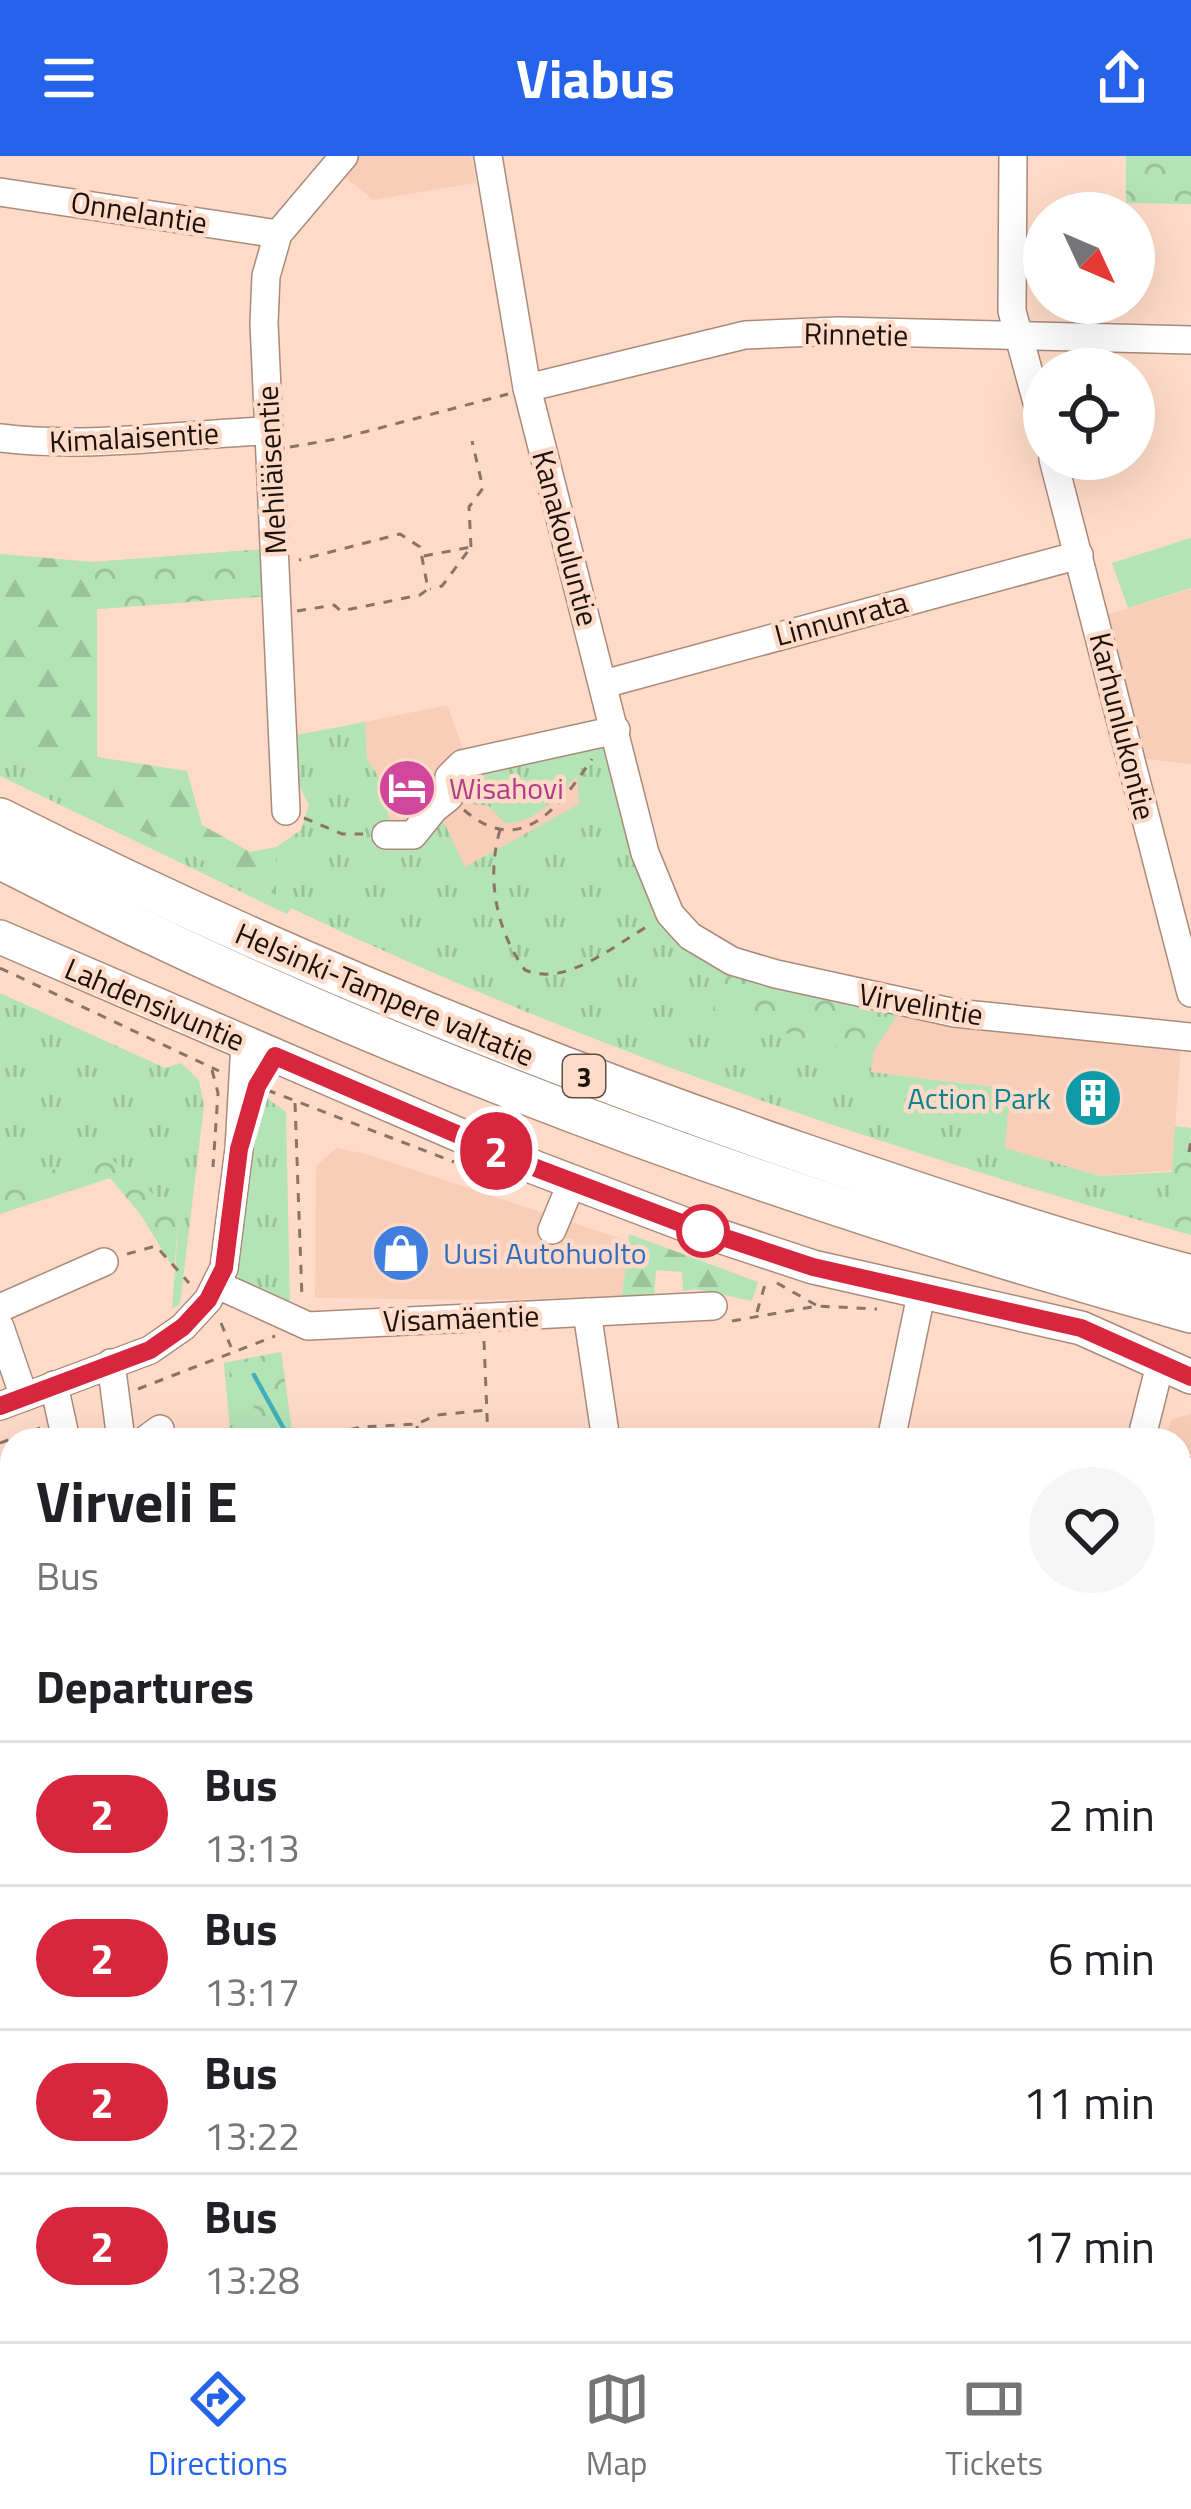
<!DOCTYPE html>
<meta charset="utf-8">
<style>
:root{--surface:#fff;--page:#f6f6f6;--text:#202124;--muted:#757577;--line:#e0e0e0;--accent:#2563eb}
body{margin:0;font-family:"Titillium Web",sans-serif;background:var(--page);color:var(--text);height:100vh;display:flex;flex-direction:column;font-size:45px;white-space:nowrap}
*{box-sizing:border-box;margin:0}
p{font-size:39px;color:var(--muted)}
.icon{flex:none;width:66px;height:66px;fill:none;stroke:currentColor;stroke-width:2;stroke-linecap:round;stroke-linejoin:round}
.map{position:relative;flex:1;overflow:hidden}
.drawer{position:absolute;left:0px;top:1272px;width:1191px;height:915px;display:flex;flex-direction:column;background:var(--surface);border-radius:36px 36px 0 0;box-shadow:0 12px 48px #0002}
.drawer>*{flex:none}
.badge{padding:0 24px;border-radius:39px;font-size:42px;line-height:78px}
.needle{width:78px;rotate:134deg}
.fabs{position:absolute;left:1023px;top:36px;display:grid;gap:24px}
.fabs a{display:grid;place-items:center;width:132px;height:132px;border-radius:50%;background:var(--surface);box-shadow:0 12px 48px #0002;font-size:60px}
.map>.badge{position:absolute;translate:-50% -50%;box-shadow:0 0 0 6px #fff}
h2{padding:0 36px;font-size:45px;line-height:108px}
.round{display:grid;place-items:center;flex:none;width:126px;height:126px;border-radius:63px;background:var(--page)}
.summary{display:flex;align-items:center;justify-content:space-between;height:204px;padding:0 36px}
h1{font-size:57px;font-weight:700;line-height:90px}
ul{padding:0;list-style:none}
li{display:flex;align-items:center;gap:36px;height:144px;padding:0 36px;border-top:3px solid var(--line)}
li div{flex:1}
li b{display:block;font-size:45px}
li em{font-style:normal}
li .badge{min-width:132px;font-weight:700;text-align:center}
header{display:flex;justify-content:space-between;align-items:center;height:156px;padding:0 36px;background:var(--accent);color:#fff;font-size:54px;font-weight:700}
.dock{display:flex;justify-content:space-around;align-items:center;height:168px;border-top:3px solid var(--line);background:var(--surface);font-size:33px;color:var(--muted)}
.dock a{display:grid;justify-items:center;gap:6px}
.dock .current{color:var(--accent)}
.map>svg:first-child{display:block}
.built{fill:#f8ceb8}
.grass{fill:url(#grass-tufts)}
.forest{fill:url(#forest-firs)}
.park{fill:url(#park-crowns)}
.pitch{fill:#b4e3b6}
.water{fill:url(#water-ripples)}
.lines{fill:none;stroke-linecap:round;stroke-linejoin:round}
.stream{stroke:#41b0b9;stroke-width:4.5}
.minor-casing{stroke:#aa8a7a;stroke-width:30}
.major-casing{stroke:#aa8a7a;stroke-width:36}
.highway-casing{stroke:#aa8a7a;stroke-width:42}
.path{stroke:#8b7467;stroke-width:3;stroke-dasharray:9 9;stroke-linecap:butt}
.minor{stroke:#fff;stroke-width:27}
.major{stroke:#fff;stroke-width:33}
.highway{stroke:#fff;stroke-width:39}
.line-casing{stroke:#fff;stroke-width:27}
.line{stroke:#d7263d;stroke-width:18}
.stop-dot{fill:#fff;stroke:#d7263d;stroke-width:6}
.labels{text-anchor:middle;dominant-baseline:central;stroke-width:9;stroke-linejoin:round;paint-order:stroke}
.shield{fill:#fedbc8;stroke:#604e44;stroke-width:3}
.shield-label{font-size:27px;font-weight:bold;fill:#1c110b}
.street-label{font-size:30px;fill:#1c110b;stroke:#fedbc8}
.hotel-label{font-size:30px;fill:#b23c85;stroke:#fedbc8;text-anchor:start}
.culture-label{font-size:30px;fill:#0d838f;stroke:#fedbc8;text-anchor:end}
.shop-label{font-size:30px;fill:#366cbe;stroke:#fedbc8;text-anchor:start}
</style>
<header><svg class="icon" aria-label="menu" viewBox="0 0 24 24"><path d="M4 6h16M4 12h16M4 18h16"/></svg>Viabus<svg class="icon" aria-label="share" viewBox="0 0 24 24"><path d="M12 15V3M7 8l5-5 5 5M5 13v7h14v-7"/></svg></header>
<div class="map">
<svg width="1191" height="2185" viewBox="0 0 1191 2185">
<defs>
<pattern id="grass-tufts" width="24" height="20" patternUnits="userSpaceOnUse" patternTransform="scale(3)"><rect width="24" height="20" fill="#b4e3b6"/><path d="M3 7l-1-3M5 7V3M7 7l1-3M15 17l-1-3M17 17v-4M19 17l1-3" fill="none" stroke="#9ac29b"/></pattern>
<pattern id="forest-firs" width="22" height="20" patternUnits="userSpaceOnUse" patternTransform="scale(3)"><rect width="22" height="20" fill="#b4e3b6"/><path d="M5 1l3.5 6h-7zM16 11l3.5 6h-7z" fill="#9ac29b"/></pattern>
<pattern id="park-crowns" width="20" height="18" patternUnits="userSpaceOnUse" patternTransform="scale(3)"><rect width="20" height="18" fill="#b4e3b6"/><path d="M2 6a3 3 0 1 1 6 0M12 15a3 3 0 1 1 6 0" fill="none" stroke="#9ac29b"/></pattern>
<pattern id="water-ripples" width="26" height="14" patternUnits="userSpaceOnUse" patternTransform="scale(3)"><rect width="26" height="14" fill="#41b0b9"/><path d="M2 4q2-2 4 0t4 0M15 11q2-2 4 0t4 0" fill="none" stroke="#38969e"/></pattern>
</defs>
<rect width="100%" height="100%" fill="#fedbc8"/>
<g class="built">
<path d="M355 0H471L476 27 373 44 343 19Z"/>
<path d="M1191 433V608L1145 603 1106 459Z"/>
<path d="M447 549 464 595 595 567 579 648 465 712 390 665 382 626 367 603 365 566Z"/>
<path d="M898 858 1181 890 1172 1014 1100 1020 1004 992 1009 933 871 916 874 895Z"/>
<path d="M336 992 366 998 628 1085 622 1140 487 1144 315 1142 316 1010Z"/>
<path d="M1191 1258V1671L1179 1674V1284H1163L1172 1263Z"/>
</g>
<g class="grass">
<path d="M365 566 367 603 382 626 390 665 398 670 441 660 465 711 579 648 577 620C556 641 536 668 504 667L489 650 472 648 457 639 463 619 600 581 646 731 676 781 723 817 898 858 874 895 871 916 1010 933 1005 992 1100 1020 1191 1015V1079C884 992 579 890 291 752L287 758 0 620V594L124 667 276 739V691L301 674 309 649 299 630 296 579Z"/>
<path d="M0 837 165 912 181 907 199 924 204 950 180 1148 172 1153 179 1060 105 998 0 1031Z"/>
<path d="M267 942 286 956 290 1150 248 1130 231 1114 258 953Z"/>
<path d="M281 1196 292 1276 317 1284H231L224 1207Z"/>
<path d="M197 2175H761L760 2185H166Z"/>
</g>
<g class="forest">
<path d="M251 394 253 441 97 453V601L187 615 202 669 250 696 276 691V739L124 667 0 594V398L94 406Z"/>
<path d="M629 1078 758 1126 752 1145 695 1133 683 1135 682 1116 656 1114 654 1140H622Z"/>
<path d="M0 1872 12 1890V2075L0 2074Z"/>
<path d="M488 2175H688L686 2185H485Z"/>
</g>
<g class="park">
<path d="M1126 0H1191V48L1126 47Z"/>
<path d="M265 393 269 440 97 453 94 406Z"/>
<path d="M723 817 876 852 866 898 712 858Z"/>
<path d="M1175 970 1191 972V1079L1168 1072Z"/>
<path d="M104 997 179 1060 174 1113 141 1059 110 1022 0 1058V1031Z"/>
<path d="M281 1196 292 1276 317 1284H276L224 1207Z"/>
</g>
<path class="pitch" d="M1191 382V432L1128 452 1112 407Z"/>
<path class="water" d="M1179 1752 1191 1753V2185H760L761 2175H1121L1127 2179 1129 2175H1179Z"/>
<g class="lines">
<g class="stream">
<path d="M254 1219 290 1284"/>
<path d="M705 2175 708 2185"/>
</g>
<g class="minor-casing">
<g id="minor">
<path d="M488 0 527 232 645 697 670 758 690 780 732 805 776 818 955 857 1191 881"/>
<path d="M1013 0 1012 155 1044 272"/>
<path d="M0 36 278 78"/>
<path d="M527 232 745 179 838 175 1191 184"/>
<path d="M0 282C90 293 179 278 268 275"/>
<path d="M1053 303 1191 837"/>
<path d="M604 528 1079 399"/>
<path d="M286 655 264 167 266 120 278 78 344 0"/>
<path d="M386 679H413L434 653 449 641V621L462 608 616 574"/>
<path d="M552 1074 572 1026"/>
<path d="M218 1129 308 1170 713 1150"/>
<path d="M0 1152 104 1106"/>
<path d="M587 1156 606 1284"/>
<path d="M0 1171 24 1241"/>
<path d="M111 1207 121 1284"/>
<path d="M54 1229 66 1284"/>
<path d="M0 1250 150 1194 183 1171 208 1144 224 1112 239 993 245 887"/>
<path d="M145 1284 160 1273"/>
<path d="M891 1284 922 1134"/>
<path d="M1141 1284 1161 1205"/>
<path d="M1179 1313 1191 1316"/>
<path d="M0 1328 12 1325"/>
<path d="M0 1407 12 1512"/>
<path d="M1179 1441 1191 1443"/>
<path d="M1179 1543 1191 1538"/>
<path d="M1179 1568H1191"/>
<path d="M1179 1649 1191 1636"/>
<path d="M0 1721 12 1718"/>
<path d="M0 1780 12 1782"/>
<path d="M76 2185 91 2181"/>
</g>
</g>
<g class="major-casing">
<path id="major" d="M0 781 536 1012 689 1070 813 1111 1081 1172 1191 1221"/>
</g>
<g class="highway-casing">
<g id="highway">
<path d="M0 662C262 794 531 904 808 999 934 1042 1062 1085 1191 1119"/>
<path d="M0 703C376 898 783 1044 1191 1157"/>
</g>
</g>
<g class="path">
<path d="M290 291 342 282 508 238"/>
<path d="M471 391 469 351 483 332 472 285"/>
<path d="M424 400 471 391 442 430 430 433"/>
<path d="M297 455 334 449 341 455 420 439 428 433 420 391 400 378 299 404"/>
<path d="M464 654C521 704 560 650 592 603"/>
<path d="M304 662 342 678H363"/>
<path d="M500 674C486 722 496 774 525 814 567 832 616 787 652 768"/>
<path d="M0 812 219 915"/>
<path d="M212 914 218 937 213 1011"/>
<path d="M267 934 454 1006"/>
<path d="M295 947 302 1142"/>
<path d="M1189 996 1191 985"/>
<path d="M127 1098 156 1090 189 1127"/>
<path d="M777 1127 816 1149"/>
<path d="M757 1156 766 1125"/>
<path d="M732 1165 817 1150 877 1153"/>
<path d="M221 1167 231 1191"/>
<path d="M484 1185 488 1284"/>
<path d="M138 1233 275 1180"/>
<path d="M417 1270 419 1284"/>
<path d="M316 1275 325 1280 360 1271 417 1268 437 1259 487 1254"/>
<path d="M0 1287 40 1272"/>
<path d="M0 1995 12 2016"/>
<path d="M0 2175 12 2172"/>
</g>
<use href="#minor" class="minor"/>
<use href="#major" class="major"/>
<use href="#highway" class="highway"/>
</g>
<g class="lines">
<g class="line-casing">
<path id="line" d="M0 1250 150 1194 183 1171 208 1144 224 1112 239 993 257 930 275 900 536 1012 689 1070 813 1111 1081 1172 1191 1221"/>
</g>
<use href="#line" class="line"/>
</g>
<defs>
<g id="hotel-disc" transform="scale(3)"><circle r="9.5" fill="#d1479c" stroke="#fedbc8"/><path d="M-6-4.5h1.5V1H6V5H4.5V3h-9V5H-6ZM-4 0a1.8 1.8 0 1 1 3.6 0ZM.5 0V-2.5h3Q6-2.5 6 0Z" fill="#fff"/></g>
<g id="building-disc" transform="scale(3)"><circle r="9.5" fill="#0f9aa8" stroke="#fedbc8"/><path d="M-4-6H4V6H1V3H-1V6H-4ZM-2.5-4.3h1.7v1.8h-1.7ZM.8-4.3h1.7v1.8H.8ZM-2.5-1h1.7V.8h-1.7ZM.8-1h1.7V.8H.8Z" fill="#fff"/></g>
<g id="shop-disc" transform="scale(3)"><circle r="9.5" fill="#3f7fe0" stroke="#fedbc8"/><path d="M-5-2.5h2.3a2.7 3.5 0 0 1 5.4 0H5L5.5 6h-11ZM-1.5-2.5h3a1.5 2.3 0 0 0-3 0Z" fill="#fff"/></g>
</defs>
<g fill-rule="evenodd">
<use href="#hotel-disc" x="407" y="632"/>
<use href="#building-disc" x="1093" y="942"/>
<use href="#shop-disc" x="401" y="1097"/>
</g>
<circle class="stop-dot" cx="703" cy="1075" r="24"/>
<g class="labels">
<rect class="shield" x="563" y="899" width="42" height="42" rx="9"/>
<g class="shield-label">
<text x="584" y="920">3</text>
</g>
<g class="street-label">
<text transform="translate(139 56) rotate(9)">Onnelantie</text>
<text transform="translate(856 178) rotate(1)">Rinnetie</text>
<text transform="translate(134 281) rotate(-3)">Kimalaisentie</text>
<text transform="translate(271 314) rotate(-93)">Mehiläisentie</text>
<text transform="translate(566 382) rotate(75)">Kanakouluntie</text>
<text transform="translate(841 462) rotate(-15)">Linnunrata</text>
<text transform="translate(1123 570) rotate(76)">Karhunlukontie</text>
<text transform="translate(385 838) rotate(23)">Helsinki-Tampere valtatie</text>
<text transform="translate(155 848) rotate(23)">Lahdensivuntie</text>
<text transform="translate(921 848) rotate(10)">Virvelintie</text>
<text transform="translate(461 1162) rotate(-2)">Visamäentie</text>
</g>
<g class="hotel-label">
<text x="449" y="632">Wisahovi</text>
</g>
<g class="culture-label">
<text x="1051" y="942">Action Park</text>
</g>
<g class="shop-label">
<text x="443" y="1097">Uusi Autohuolto</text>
</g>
</g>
</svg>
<div class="fabs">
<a><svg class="needle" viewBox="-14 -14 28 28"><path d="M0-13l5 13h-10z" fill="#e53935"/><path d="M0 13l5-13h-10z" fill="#757577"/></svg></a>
<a><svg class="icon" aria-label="locate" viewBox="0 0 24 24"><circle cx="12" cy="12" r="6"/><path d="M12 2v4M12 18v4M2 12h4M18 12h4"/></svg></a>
</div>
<b class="badge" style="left:496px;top:995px;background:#d7263d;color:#fff">2</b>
<section class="drawer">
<div class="summary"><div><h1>Virveli E</h1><p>Bus</p></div><a class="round"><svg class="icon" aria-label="heart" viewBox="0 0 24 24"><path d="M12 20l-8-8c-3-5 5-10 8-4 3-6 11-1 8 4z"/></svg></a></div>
<h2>Departures</h2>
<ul>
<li><span class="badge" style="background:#d7263d;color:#fff">2</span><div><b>Bus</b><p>13:13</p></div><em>2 min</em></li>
<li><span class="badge" style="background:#d7263d;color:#fff">2</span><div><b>Bus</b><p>13:17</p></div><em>6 min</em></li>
<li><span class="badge" style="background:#d7263d;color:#fff">2</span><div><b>Bus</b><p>13:22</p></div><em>11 min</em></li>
<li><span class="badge" style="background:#d7263d;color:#fff">2</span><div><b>Bus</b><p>13:28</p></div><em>17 min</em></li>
</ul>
</section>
</div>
<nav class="dock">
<a class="current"><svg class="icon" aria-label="directions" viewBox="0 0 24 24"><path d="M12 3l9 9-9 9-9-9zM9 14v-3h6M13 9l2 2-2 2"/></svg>Directions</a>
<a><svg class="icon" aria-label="map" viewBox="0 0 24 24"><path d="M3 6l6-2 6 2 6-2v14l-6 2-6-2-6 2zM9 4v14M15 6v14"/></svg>Map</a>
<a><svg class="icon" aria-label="tickets" viewBox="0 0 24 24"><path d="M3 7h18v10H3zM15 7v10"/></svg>Tickets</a>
</nav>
